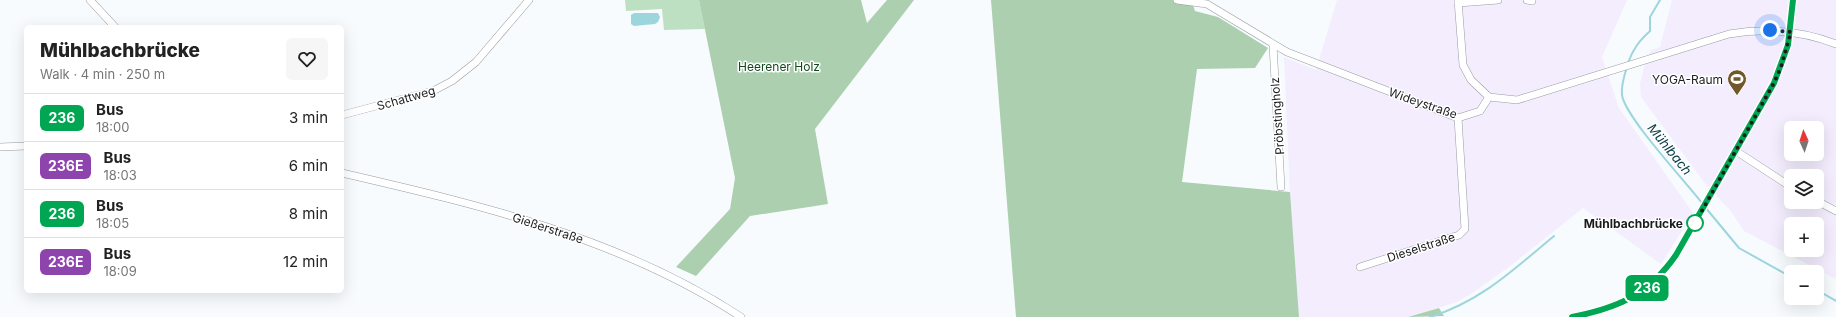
<!DOCTYPE html>
<meta charset="utf-8">
<style>
:root{--surface:#fff;--page:#f6f6f6;--text:#222;--muted:#767676;--line:#e0e0e0}
body{margin:0;font-family:Inter,sans-serif;background:var(--page);color:var(--text);height:100vh;display:flex;flex-direction:column;font-size:15px;white-space:nowrap}
*{box-sizing:border-box;margin:0}
p{font-size:13px;color:var(--muted)}
.icon{flex:none;width:22px;height:22px;fill:none;stroke:currentColor;stroke-width:2;stroke-linecap:round;stroke-linejoin:round}
.map{position:relative;flex:1;overflow:hidden}
.panel{position:absolute;left:24px;top:25px;width:320px;height:268px;display:flex;flex-direction:column;background:var(--surface);border-radius:6px;box-shadow:0 4px 16px #0002}
.panel>*{flex:none}
.badge{padding:0 8px;border-radius:6px;font-size:14px;line-height:26px}
.needle{width:26px;rotate:357deg}
.fabs{position:absolute;left:1784px;top:121px;display:grid;gap:8px}
.fabs a{display:grid;place-items:center;width:40px;height:40px;border-radius:6px;background:var(--surface);box-shadow:0 4px 16px #0002;font-size:20px}
.you{position:absolute;width:20px;height:20px;margin:-10px;border:3px solid #fff;border-radius:50%;background:#1a73e8;box-shadow:0 0 0 6px #1a73e833}
.map>.badge{position:absolute;translate:-50% -50%;box-shadow:0 0 0 2px #fff}
.round{display:grid;place-items:center;flex:none;width:42px;height:42px;border-radius:6px;background:var(--page)}
.head{display:flex;align-items:center;justify-content:space-between;height:68px;padding:0 16px}
h1{font-size:19px;font-weight:800;line-height:30px}
ul{padding:0;list-style:none}
li{display:flex;align-items:center;gap:12px;height:48px;padding:0 16px;border-top:1px solid var(--line)}
li div{flex:1}
li b{display:block;font-size:15px}
li em{font-style:normal}
li .badge{min-width:44px;font-weight:700;text-align:center}
.map>svg:first-child{display:block}
.industrial{fill:#f3edfe;fill-rule:evenodd}
.green{fill:#bee0c2}
.forest{fill:#accfaf}
.water{fill:#9dd5dd}
.lines{fill:none;stroke-linecap:round;stroke-linejoin:round}
.stream{stroke:#9dd5dd;stroke-width:2}
.street-casing{stroke:#979ca2;stroke-width:8}
.street{stroke:#fff;stroke-width:7}
.line-casing{stroke:#fff;stroke-width:9}
.line{stroke:#00a651;stroke-width:6}
.walk{stroke:#1a1c1e;stroke-width:4;stroke-dasharray:0 7.2}
.stop-dot{fill:#fff;stroke:#00a651;stroke-width:2}
.labels{text-anchor:middle;dominant-baseline:central;stroke-width:3;stroke-linejoin:round;paint-order:stroke}
.park-label{font-size:12px;fill:#12471e;stroke:#fff}
.poi-label{font-size:12px;fill:#1a1c1e;stroke:#fff;text-anchor:end}
.street-label{font-size:12px;fill:#1a1c1e;stroke:#fff}
.stop-label{font-size:12px;font-weight:bold;fill:#1a1c1e;stroke:#fff;text-anchor:end}
.water-label{font-size:13px;font-style:italic;fill:#0c4047;stroke:#fff}
</style>
<div class="map">
<svg width="1836" height="317" viewBox="0 0 1836 317">
<rect width="100%" height="100%" fill="#f7fbfe"/>
<g class="industrial">
<path d="M1337 0H1627L1602 57 1619 108 1693 213 1661 264 1583 208 1509 267 1474 292 1457 302 1408 317H1299L1290 192 1284 57 1316 70Z"/>
<path d="M1672 0H1836V279L1744 231 1730 210 1707 186 1641 97 1640 84 1644 67 1651 50 1660 47ZM1791 128H1817V154H1791ZM1791 176H1817V202H1791ZM1791 224H1817V250H1791Z"/>
</g>
<path class="green" d="M625 0H699L705 29 664 30 662 9 626 11Z"/>
<g class="forest">
<path d="M699 0H861L867 23 887 0H914L815 129 828 204 750 216 696 276 676 267 730 209 735 178Z"/>
<path d="M991 0H1191L1195 11 1218 17 1268 48 1255 68 1197 69 1182 182 1290 192 1299 317H1016Z"/>
<path d="M1439 308 1444 316 1408 317Z"/>
</g>
<path class="water" d="M634 13H658L660 17 658 22 655 24 634 26 631 24V15Z"/>
<g class="lines">
<g class="stream">
<path d="M1628 63C1633 49 1639 41 1650 31V17L1660 0"/>
<path d="M1627 67C1624 76 1621 86 1622 95 1625 117 1686 182 1702 203"/>
<path d="M1705 207 1739 248 1791 277"/>
<path d="M1817 290 1836 301"/>
<path d="M1430 317C1481 301 1513 270 1554 236"/>
</g>
<g class="street-casing">
<g id="street">
<path d="M90 0 115 27"/>
<path d="M1177 0 1207 4 1287 52 1458 118 1480 111 1489 97 1517 100 1729 34C1765 28 1801 30 1836 44"/>
<path d="M1458 0 1463 65 1471 80 1489 97"/>
<path d="M1527 0 1532 1"/>
<path d="M1458 3 1498 0"/>
<path d="M1273 45 1281 187"/>
<path d="M342 115 433 91 452 81 476 62 529 0"/>
<path d="M0 147 26 146"/>
<path d="M1736 151 1791 187"/>
<path d="M342 173C480 205 621 238 741 317"/>
<path d="M1817 201 1836 211"/>
<path d="M1360 267 1459 235 1465 229 1458 118"/>
<path d="M1572 317C1618 308 1648 295 1676 255L1774 83 1788 45 1793 0"/>
</g>
</g>
<use href="#street" class="street"/>
</g>
<g class="lines">
<g class="line-casing">
<path id="line" d="M1572 317C1618 308 1648 295 1676 255L1774 83 1788 45 1793 0"/>
</g>
<use href="#line" class="line"/>
<path class="walk" d="M1695 223 1774 83 1781 67 1791 32 1770 30"/>
</g>
<defs>
<g id="stadium-pin" transform="scale(1)"><path d="M0 17L-7.5 6A9.5 9.5 0 1 1 7.5 6Z" fill="#715729" stroke="#fff"/><path d="M0-5a6.5 5 0 1 0 0 10a6.5 5 0 1 0 0-10ZM-3.5-1.8h7v3.6h-7Z" fill="#fff"/></g>
</defs>
<g fill-rule="evenodd">
<use href="#stadium-pin" x="1737" y="79"/>
</g>
<circle class="stop-dot" cx="1695" cy="223" r="8"/>
<g class="labels">
<g class="park-label">
<text x="779" y="66">Heerener Holz</text>
</g>
<g class="poi-label">
<text x="1723" y="79">YOGA-Raum</text>
</g>
<g class="street-label">
<text transform="translate(406 98) rotate(-16)">Schattweg</text>
<text transform="translate(1423 103) rotate(19)">Wideystraße</text>
<text transform="translate(1277 116) rotate(-94)">Pröbstingholz</text>
<text transform="translate(548 228) rotate(18)">Gießerstraße</text>
<text transform="translate(1421 247) rotate(-18)">Dieselstraße</text>
</g>
<g class="stop-label">
<text x="1683" y="223">Mühlbachbrücke</text>
</g>
<g class="water-label">
<text transform="translate(1670 149) rotate(51)">Mühlbach</text>
</g>
</g>
</svg>
<div class="fabs">
<a><svg class="needle" viewBox="-14 -14 28 28"><path d="M0-13l5 13h-10z" fill="#e53935"/><path d="M0 13l5-13h-10z" fill="#767676"/></svg></a>
<a><svg class="icon" aria-label="layers" viewBox="0 0 24 24"><path d="M12 4l9 5-9 5-9-5zM3 14l9 5 9-5"/></svg></a>
<a>+</a>
<a>−</a>
</div>
<div class="you" style="left:1770px;top:30px"></div>
<b class="badge" style="left:1647px;top:288px;background:#00a651;color:#fff">236</b>
<section class="panel">
<div class="head"><div><h1>Mühlbachbrücke</h1><p>Walk · 4 min · 250 m</p></div><a class="round"><svg class="icon" aria-label="heart" viewBox="0 0 24 24"><path d="M12 20l-8-8c-3-5 5-10 8-4 3-6 11-1 8 4z"/></svg></a></div>
<ul>
<li><span class="badge" style="background:#00a651;color:#fff">236</span><div><b>Bus</b><p>18:00</p></div><em>3 min</em></li>
<li><span class="badge" style="background:#8e44ad;color:#fff">236E</span><div><b>Bus</b><p>18:03</p></div><em>6 min</em></li>
<li><span class="badge" style="background:#00a651;color:#fff">236</span><div><b>Bus</b><p>18:05</p></div><em>8 min</em></li>
<li><span class="badge" style="background:#8e44ad;color:#fff">236E</span><div><b>Bus</b><p>18:09</p></div><em>12 min</em></li>
</ul>
</section>
</div>
